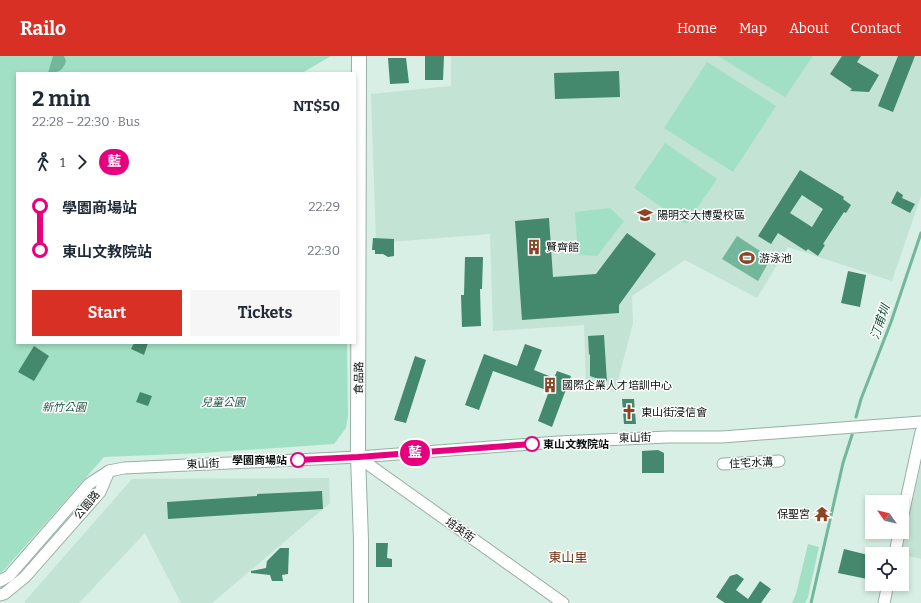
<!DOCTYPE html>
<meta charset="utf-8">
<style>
:root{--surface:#fff;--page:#f6f6f7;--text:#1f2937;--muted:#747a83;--accent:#d93025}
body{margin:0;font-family:Bitter,"Noto Sans TC",serif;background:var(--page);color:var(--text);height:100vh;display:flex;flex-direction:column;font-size:15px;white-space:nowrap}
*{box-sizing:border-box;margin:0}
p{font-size:13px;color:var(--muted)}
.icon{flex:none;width:22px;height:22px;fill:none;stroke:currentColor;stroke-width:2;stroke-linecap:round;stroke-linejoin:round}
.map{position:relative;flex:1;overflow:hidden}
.panel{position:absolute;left:16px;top:16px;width:340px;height:272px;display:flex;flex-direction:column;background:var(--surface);border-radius:0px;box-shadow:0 2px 6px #0003}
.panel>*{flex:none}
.badge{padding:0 8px;border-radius:13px;font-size:14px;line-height:26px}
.needle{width:26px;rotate:304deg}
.fabs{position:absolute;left:865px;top:439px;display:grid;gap:8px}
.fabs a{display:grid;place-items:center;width:44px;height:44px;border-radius:0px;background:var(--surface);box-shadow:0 2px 6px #0003;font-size:20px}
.map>.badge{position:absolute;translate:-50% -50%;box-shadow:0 0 0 2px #fff}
.legs{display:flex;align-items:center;gap:6px;height:44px;padding:0 16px;font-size:13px}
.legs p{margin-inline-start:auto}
.summary{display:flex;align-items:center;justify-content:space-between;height:68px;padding:0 16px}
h1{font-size:22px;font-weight:700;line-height:30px}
.cta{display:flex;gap:8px;margin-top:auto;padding:8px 16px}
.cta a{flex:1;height:46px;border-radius:0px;background:var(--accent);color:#fff;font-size:16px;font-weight:700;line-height:46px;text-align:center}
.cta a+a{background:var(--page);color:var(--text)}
ul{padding:0 16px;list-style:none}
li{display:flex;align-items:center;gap:14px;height:44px;font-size:15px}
li i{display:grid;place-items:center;width:6px;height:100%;margin:0 5px;background:currentColor}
li i::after{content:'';width:10px;height:10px;margin:-5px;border:3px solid;border-radius:50%;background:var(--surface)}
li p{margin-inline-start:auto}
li:first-child i{background:linear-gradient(#0000 50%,currentColor 0)}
li:last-child i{background:linear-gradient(currentColor 50%,#0000 0)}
header{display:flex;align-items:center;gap:24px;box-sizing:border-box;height:56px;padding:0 20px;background:var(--accent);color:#fff}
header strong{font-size:19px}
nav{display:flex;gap:22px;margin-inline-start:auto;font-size:14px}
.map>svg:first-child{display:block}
.built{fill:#c3e3d4}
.green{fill:#a1e0c4}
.water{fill:#73b79a}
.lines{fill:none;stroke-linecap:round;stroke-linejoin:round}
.stream{stroke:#73b79a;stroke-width:3}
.building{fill:#44886d;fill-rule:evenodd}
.minor-casing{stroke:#99afa5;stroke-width:13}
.tertiary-casing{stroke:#99afa5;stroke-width:16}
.minor{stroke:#fff;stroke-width:11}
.tertiary{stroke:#fff;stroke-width:14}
.line-1-casing{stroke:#fff;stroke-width:9}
.line-1{stroke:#e6007e;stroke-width:6}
.stop-1-dot{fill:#fff;stroke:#e6007e;stroke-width:2}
.labels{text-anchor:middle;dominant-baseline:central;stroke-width:3;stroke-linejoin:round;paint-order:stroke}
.poi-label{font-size:11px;fill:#080f0c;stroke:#fff;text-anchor:start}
.street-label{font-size:11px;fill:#080f0c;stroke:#fff}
.park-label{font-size:11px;font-style:italic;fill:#225843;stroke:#fff}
.stop-label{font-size:11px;font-weight:bold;fill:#080f0c;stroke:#fff;text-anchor:start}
.water-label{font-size:12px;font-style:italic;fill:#174e3a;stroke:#fff}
.quarter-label{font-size:13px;fill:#702f11;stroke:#fff}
</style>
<header>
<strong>Railo</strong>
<nav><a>Home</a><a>Map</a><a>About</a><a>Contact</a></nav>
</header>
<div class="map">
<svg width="921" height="547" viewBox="0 0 921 547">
<rect width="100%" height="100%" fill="#d7efe4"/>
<g class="built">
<path d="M451 0H921V140L892 225 788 191 757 242 685 204 632 240 633 267 615 336 586 324 584 269 493 275 490 178 376 187 371 38 451 30Z"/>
<path d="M921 408V503L901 498Z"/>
<path d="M329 422 330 447 212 547H181L145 477 79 547H25V545L132 423Z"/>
</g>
<g class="green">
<path d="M0 0H331L302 17H17V287H347L348 360 346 372 334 388 202 397 104 401 4 514 0 517Z"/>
<path d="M718 0H813L785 41Z"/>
<path d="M707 6 776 50 733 116 664 72Z"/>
<path d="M665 87 717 123 686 168 634 132Z"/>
<path d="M610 152 624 165 597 200 578 199 575 156Z"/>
<path d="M808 488 819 491 808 541 805 547H792L796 538Z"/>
</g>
<g class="water">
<path d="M53 0H64L66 5C63 15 58 17 48 17Z"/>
<path d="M737 180 771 202 758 225 722 203Z"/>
</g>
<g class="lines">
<g class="stream">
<path d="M856 361 861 343 891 266 921 177"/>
<path d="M811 547 843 407 852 379"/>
</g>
</g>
<g class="building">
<path d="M425 0H444L443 24H425Z"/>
<path d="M842 0H861L857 6 879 19 869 36 850 35 852 33 830 18Z"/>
<path d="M898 0H915L893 56 878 50Z"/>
<path d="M388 2H406L409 27 390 28Z"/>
<path d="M619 15 620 41 555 43 554 17Z"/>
<path d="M800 114 844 141 843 143 851 149 846 157 844 156 823 188 825 189 818 200 808 193 806 195 778 177 771 188 758 180ZM802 139 823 153 812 171 790 157Z"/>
<path d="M897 135 903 139 902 142 915 148 910 157 891 147Z"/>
<path d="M549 162 553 221 596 218 627 177 656 198 619 249V257L522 264 515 165Z"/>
<path d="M373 182 394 183V200L388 201 383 198H375V194H372Z"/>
<path d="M465 201H483L482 233H480L481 270 462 271 461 239H464Z"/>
<path d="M848 215 866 219 860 251 841 247Z"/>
<path d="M604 279 607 326 590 320V299L589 298 588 280Z"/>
<path d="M134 287H148L144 299 131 293Z"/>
<path d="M525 288 542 294 534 314 554 322 557 315 571 320 552 371 538 365 549 335 493 315 479 354 465 349 484 298 517 310Z"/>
<path d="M34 290 49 300 34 325 18 316Z"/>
<path d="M415 300 426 304 406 367 394 364Z"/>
<path d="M140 336 152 340 148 350 136 346Z"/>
<path d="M622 343H634L636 368H624Z"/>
<path d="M658 394 664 397V417H642V395Z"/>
<path d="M322 435 323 453 168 463 167 446 257 440V438Z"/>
<path d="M376 487H388L387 502 392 503V511H376Z"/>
<path d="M280 492H289L288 518 282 519 283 525H272L270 519 251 517V515L266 512 267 505Z"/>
<path d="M844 493 872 500V524L838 517Z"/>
<path d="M737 518 744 523 736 534 748 543 760 525 771 533 761 547H725L716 541 730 520Z"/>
</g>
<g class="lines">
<g class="minor-casing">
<g id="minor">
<path d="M358 401 563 547"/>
<path d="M723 408 779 405"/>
<path d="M902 463 921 376"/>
<path d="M895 498 899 476"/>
<path d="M0 525 9 520 89 428 109 415 124 412 358 401 558 386 668 381H722L921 366"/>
<path d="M0 539 4 538 25 521 100 436 109 415"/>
<path d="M884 547 888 528"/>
</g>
</g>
<g class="tertiary-casing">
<path id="tertiary" d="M359 0 358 401 361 484V547"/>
</g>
<use href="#minor" class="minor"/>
<use href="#tertiary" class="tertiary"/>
</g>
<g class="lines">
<g class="line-1-casing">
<path id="line-1" d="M298 404 358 401 532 388"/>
</g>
<use href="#line-1" class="line-1"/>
</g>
<defs>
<g id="university-bare" transform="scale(1.2)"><path d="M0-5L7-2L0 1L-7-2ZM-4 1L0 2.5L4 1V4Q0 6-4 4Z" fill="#8c4424" stroke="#fff" stroke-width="2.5" paint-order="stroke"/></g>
<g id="building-bare" transform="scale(1.2)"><path d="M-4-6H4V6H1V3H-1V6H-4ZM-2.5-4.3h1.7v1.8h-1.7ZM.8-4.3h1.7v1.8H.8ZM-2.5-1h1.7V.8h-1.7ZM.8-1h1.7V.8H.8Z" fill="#8c4424" stroke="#fff" stroke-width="2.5" paint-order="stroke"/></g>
<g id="stadium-bare" transform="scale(1.2)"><path d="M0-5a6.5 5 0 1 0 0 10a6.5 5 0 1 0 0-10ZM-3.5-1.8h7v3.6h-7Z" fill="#8c4424" stroke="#fff" stroke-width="2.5" paint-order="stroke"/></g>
<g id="church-bare" transform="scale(1.2)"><path d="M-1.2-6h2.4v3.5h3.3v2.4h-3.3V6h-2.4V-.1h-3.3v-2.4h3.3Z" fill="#8c4424" stroke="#fff" stroke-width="2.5" paint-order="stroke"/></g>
<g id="temple-bare" transform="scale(1.2)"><path d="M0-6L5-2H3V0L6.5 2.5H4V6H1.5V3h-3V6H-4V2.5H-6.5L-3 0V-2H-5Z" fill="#8c4424" stroke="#fff" stroke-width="2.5" paint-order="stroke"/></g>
</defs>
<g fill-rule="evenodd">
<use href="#university-bare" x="645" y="159"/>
<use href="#building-bare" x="534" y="191"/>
<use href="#stadium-bare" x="747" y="202"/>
<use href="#building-bare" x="550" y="329"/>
<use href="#church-bare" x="629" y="356"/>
<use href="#temple-bare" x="822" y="458"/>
</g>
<g class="stop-1-dot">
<circle cx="532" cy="388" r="7"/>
<circle cx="298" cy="404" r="7"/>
</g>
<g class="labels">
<g class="poi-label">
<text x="657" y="159">陽明交大博愛校區</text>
<text x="546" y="191">賢齊館</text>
<text x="759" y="202">游泳池</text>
<text x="562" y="329">國際企業人才培訓中心</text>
<text x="641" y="356">東山街浸信會</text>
<text x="810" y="458" text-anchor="end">保聖宮</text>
</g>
<g class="street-label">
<text transform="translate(359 322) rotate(-89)">食品路</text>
<text transform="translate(635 382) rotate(-2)">東山街</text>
<text transform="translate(751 407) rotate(-3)">住宅水溝</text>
<text transform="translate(203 408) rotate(-3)">東山街</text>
<text transform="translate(87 449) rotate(-50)">公園路</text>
<text transform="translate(460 474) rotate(35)">培英街</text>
</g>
<g class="park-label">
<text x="223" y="346">兒童公園</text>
<text x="64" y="351">新竹公園</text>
</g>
<g class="stop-label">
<text x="543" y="388">東山文教院站</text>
<text x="287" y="404" text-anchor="end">學園商場站</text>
</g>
<g class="water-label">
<text transform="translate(880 266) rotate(-71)">汀甫圳</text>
</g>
<g class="quarter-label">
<text x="568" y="501">東山里</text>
</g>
</g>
</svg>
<div class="fabs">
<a><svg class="needle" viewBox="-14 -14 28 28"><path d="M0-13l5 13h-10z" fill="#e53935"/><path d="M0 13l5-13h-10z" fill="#747a83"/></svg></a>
<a><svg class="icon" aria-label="locate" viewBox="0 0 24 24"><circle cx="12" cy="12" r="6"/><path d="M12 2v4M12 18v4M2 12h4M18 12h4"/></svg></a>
</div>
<b class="badge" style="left:415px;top:397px;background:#e6007e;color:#fff">藍</b>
<section class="panel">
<div class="summary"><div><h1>2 min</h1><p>22:28 – 22:30 · Bus</p></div><b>NT$50</b></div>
<div class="legs"><svg class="icon" aria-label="walk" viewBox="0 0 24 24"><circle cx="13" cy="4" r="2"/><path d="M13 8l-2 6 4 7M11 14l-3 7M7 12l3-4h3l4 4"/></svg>1<svg class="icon" aria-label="forward" viewBox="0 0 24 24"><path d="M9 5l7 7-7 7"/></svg><b class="badge" style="background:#e6007e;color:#fff">藍</b></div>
<ul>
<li><i style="color:#e6007e"></i><b>學園商場站</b><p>22:29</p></li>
<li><i style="color:#e6007e"></i><b>東山文教院站</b><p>22:30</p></li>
</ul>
<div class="cta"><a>Start</a><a>Tickets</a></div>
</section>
</div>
